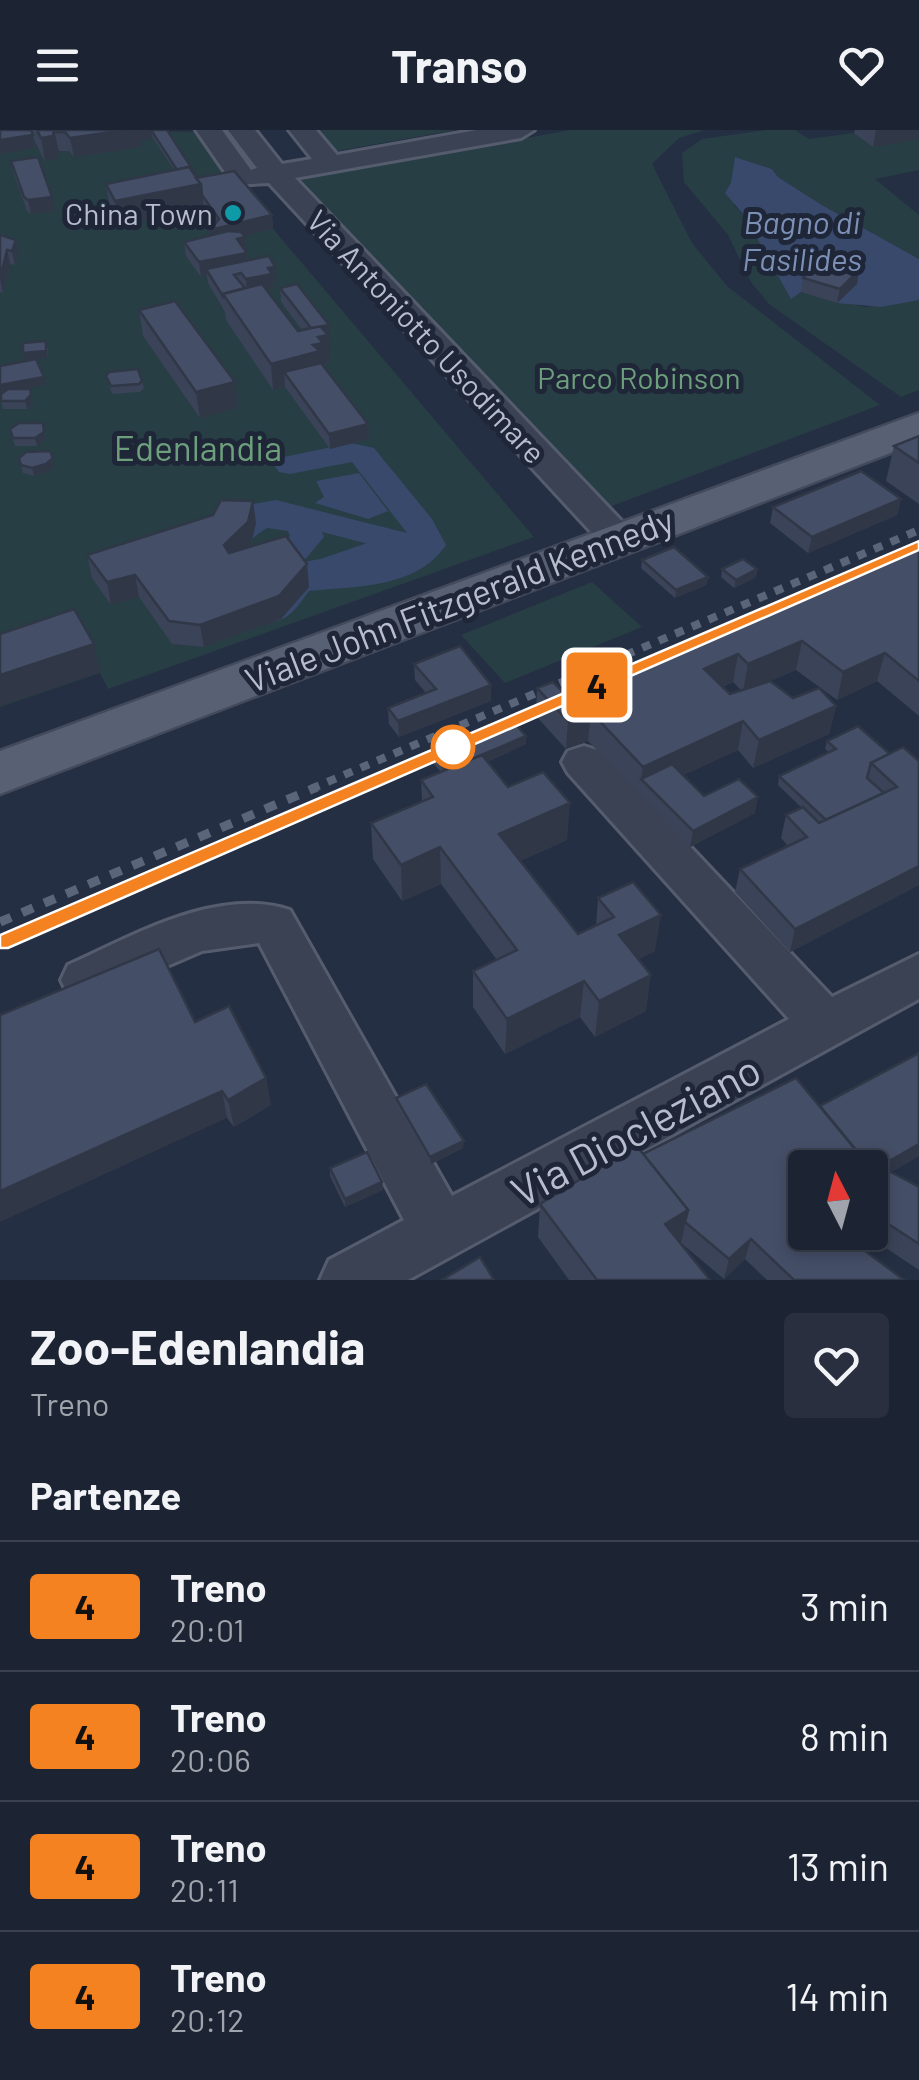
<!DOCTYPE html>
<html lang="it">
<style>
:root{--surface:#1c2332;--page:#292f3e;--text:#f1f3f6;--muted:#a0a4ac;--line:#3a404d}
body{margin:0;font-family:Barlow,sans-serif;background:var(--page);color:var(--text);height:100vh;display:flex;flex-direction:column;font-size:38px;white-space:nowrap}
*{box-sizing:border-box;margin:0}
p{font-size:32px;color:var(--muted)}
.icon{flex:none;width:55px;height:55px;fill:none;stroke:currentColor;stroke-width:2;stroke-linecap:round;stroke-linejoin:round}
.map{position:relative;height:1150px;overflow:hidden}
.panel{display:flex;flex-direction:column;background:var(--surface);flex:1}
.panel>*{flex:none}
.badge{padding:0 20px;border-radius:8px;font-size:35px;line-height:65px}
.needle{width:65px;rotate:354deg}
.buttons{position:absolute;left:788px;top:1020px;display:grid;gap:20px}
.buttons a{display:grid;place-items:center;width:100px;height:100px;border-radius:10px;background:var(--surface);box-shadow:0 5px 15px #0003,0 0 0 2px var(--line);font-size:50px}
.map>.badge{position:absolute;translate:-50% -50%;box-shadow:0 0 0 5px #fff}
h2{padding:0 30px;font-size:38px;line-height:90px}
.round{display:grid;place-items:center;flex:none;width:105px;height:105px;border-radius:10px;background:var(--page)}
.headline{display:flex;align-items:center;justify-content:space-between;height:170px;padding:0 30px}
h1{font-size:48px;font-weight:700;line-height:75px}
ul{padding:0;list-style:none}
li{display:flex;align-items:center;gap:30px;height:130px;padding:0 30px;border-top:2px solid var(--line)}
li div{flex:1}
li b{display:block;font-size:38px}
li em{font-style:normal}
li .badge{min-width:110px;font-weight:700;text-align:center}
header{display:flex;justify-content:space-between;align-items:center;height:130px;padding:0 30px;background:var(--surface);font-size:45px;font-weight:700}
.map>svg:first-child{display:block}
.green{fill:#273e44}
.water{fill:#38496b}
.lines{fill:none;stroke-linecap:round;stroke-linejoin:round}
.canal{fill:#38496b;fill-rule:evenodd}
.minor-casing{stroke:#555c6d;stroke-width:6}
.major-casing{stroke:#434a5c;stroke-width:5}
.minor{fill:#3a4253;fill-rule:evenodd}
.major{fill:#586073;fill-rule:evenodd}
.rail-far1{stroke:#5b657a;stroke-width:8;stroke-dasharray:9 9;stroke-linecap:butt}
.rail{stroke:#5b657a;stroke-width:9;stroke-dasharray:12 12;stroke-linecap:butt}
.wall{fill:#3a4358;fill-rule:evenodd}
.shaded-wall{fill:#303747}
.building{fill:#444e66;stroke:#303747;stroke-width:2.5}
.line{fill:#f58220;stroke:#fff;stroke-width:2.5}
.culture-dot{fill:#0f9aa8;stroke:#1e2638;stroke-width:4}
.stop-dot{fill:#fff;stroke:#f58220;stroke-width:5}
.labels{text-anchor:middle;dominant-baseline:central;stroke-width:10;stroke-linejoin:round;paint-order:stroke}
.far-poi-label{font-size:30px;fill:#b7bdcd;stroke:#1e2638;text-anchor:end}
.far-street-label{font-size:30px;fill:#b7bdcd;stroke:#1e2638}
.far-park-label{font-size:30px;fill:#6d9f7d;stroke:#1e2638}
.far-water-label{font-size:32px;font-style:italic;fill:#7c8fb5;stroke:#1e2638}
.park-label{font-size:35px;fill:#6d9f7d;stroke:#1e2638}
.street-label{font-size:35px;fill:#b7bdcd;stroke:#1e2638}
.near-street-label{font-size:42px;fill:#b7bdcd;stroke:#1e2638}
</style>
<header><svg class="icon" aria-label="menu" viewBox="0 0 24 24"><path d="M4 6h16M4 12h16M4 18h16"/></svg>Transo<svg class="icon" aria-label="heart" viewBox="0 0 24 24"><path d="M12 20l-8-8c-3-5 5-10 8-4 3-6 11-1 8 4z"/></svg></header>
<div class="map">
<svg width="919" height="1150" viewBox="0 0 919 1150">
<rect width="100%" height="100%" fill="#252f43"/>
<g class="green">
<path d="M0 0 202 2 236 55 534 407 108 559 100 543 0 577Z"/>
<path d="M320 0H456L337 21Z"/>
<path d="M570 0H705L679 8 652 34 692 113 727 156 880 275 609 377 301 50Z"/>
<path d="M765 0H795L809 9 854 3 919 9V40L875 49 919 85V129L822 75 778 47 772 39 735 27 734 75 744 85 791 168 801 162 865 177 919 170V260L901 267 769 174 751 152 728 105 684 52 682 23 702 9Z"/>
<path d="M592 452 642 497 505 553 461 505Z"/>
</g>
<g class="water">
<path d="M735 27 772 39 778 47 822 75 919 129V170L881 177 837 173 856 154 801 162 791 169 744 85 725 63 731 53Z"/>
<path d="M359 343 388 381 368 389 315 373 324 367 316 351Z"/>
<path d="M376 410 385 411 388 425 297 437Z"/>
</g>
<g class="lines">
<path class="canal" d="M351 313 374 318 432 389 446 415C416 459 356 456 309 461 295 480 285 497 259 490L253 482 258 474 249 472 244 464 249 456 273 442 251 449 239 446 234 438C247 420 275 424 290 406L288 401 267 398C245 411 231 435 204 428L199 421 247 375 276 370 407 403 352 332 290 344 279 342 274 335 279 328ZM322 402 384 418 303 432 324 407Z"/>
<g class="minor-casing">
<g id="minor">
<path d="M196 0H222L251 40 257 38 228 0H255L282 34 312 29 289 0H316L337 25 477 0H534L521 8 295 48 631 401 637 409 631 417 618 421 605 417 269 53 234 55Z"/>
<path d="M584 616 600 621 832 867 919 824V869L408 1150H320L329 1130 404 1090 259 813 202 821 86 871 68 865 61 850 68 835C133 806 217 756 290 780L452 1066 789 889 568 643 562 632 568 621Z"/>
</g>
</g>
<g class="major-casing">
<path id="major" d="M919 283V312L0 664V621Z"/>
</g>
<use href="#minor" class="minor"/>
<use href="#major" class="major"/>
<g class="rail-far1">
<path d="M717 503 919 416"/>
<path d="M487 602 561 571"/>
<path d="M311 659 919 400"/>
<path d="M355 659 455 616"/>
</g>
<g class="rail">
<path d="M0 792 317 657"/>
<path d="M0 812 360 657"/>
</g>
</g>
<g class="wall">
<path d="M0 0H167L198 48 272 85 273 99 245 106 248 131 276 151 273 152 274 158 266 160 298 201 302 200 281 172 280 158 330 209 328 210 330 231 324 233 325 238 368 294 369 309 330 319 285 257 273 260 226 190 225 182 208 153 207 146 201 147 186 126 184 112 211 106 215 94 204 79 119 96 110 78 106 54 174 40 151 5 152 9 141 10 142 17 74 27 69 21H58L57 29 45 32 34 9 35 18 0 24Z"/>
<path d="M855 0H919L873 17 854 3Z"/>
<path d="M11 31 55 81 31 84 27 81 14 45Z"/>
<path d="M0 105 16 110 19 124 15 135 10 134 3 163 0 162Z"/>
<path d="M859 140 857 154 837 173 801 162 803 148Z"/>
<path d="M139 180 235 252 238 278 200 288 143 206Z"/>
<path d="M48 218 47 228 36 229 45 255 22 259H30L33 273 27 279H3L1 271 3 263H0L25 231 23 223Z"/>
<path d="M106 246 142 251 144 258 140 262 112 264Z"/>
<path d="M10 299 45 301 46 309 37 316H15Z"/>
<path d="M919 306V374L886 351 894 316Z"/>
<path d="M19 328H53L55 336 48 342 34 346 23 343Z"/>
<path d="M901 369 897 385 808 423 770 393 773 377Z"/>
<path d="M256 393 251 414 247 418 309 457 281 489 204 517 172 514 139 467 111 475 92 448 87 425Z"/>
<path d="M919 420V586L877 551 837 570 796 540 770 551 793 568 836 576 829 604 753 638 738 620 683 645 704 666 755 683 690 717 588 611 566 619 536 586 537 558 566 565ZM733 552 741 560 730 564 723 557Z"/>
<path d="M642 430 708 447 706 455 675 468 641 438Z"/>
<path d="M722 439H757L756 447 734 458 721 447Z"/>
<path d="M414 534 491 571 399 607 389 594 388 578 426 563 415 550Z"/>
<path d="M827 611 918 631 919 629V755L790 822 735 762 740 739 788 716 781 708 786 685 802 678 778 655 779 646 829 622 825 619Z"/>
<path d="M526 614 487 632 508 657 567 710 520 731 578 804 596 796 598 768 655 821 638 829 646 881 595 907 580 887 505 924 473 877V841L497 830 441 754 402 771 373 729 371 693 422 671 421 650 441 642 431 631V623Z"/>
<path d="M195 892 266 948 271 975 234 997 227 988Z"/>
<path d="M919 923V1026L891 1042 919 1057V1140L862 1102H870V1038H805V1071L802 1074 904 1150H767L745 1129 724 1149 681 1113 710 1150H569L538 1107 540 1074 643 1024 820 976Z"/>
<path d="M396 968 463 1018 431 1034 396 976Z"/>
<path d="M330 1038 382 1052 383 1060 345 1077 330 1046Z"/>
</g>
<g class="shaded-wall">
<path d="M54 0 59 22 57 29 45 32 41 8Z"/>
<path d="M125 0H151L152 9 141 10 142 17 74 27 70 8Z"/>
<path d="M876 0H919V9L873 17Z"/>
<path d="M33 5 35 18 0 24V10Z"/>
<path d="M201 54 204 79 119 96 115 71Z"/>
<path d="M52 67 55 81 31 84 28 70Z"/>
<path d="M272 85 273 99 212 114 210 100Z"/>
<path d="M245 107 247 121 237 109Z"/>
<path d="M16 110 19 124 15 135 12 121Z"/>
<path d="M7 120 10 134 3 163 0 149Z"/>
<path d="M247 123 248 137 206 139 207 146 201 147 199 132Z"/>
<path d="M275 137 276 151 273 152 274 158 247 164 246 149Z"/>
<path d="M859 140 857 154 837 173 840 159Z"/>
<path d="M329 195 330 231 324 233 325 239 284 242 285 257 273 260 271 234 312 199Z"/>
<path d="M46 211 47 228 25 231 23 223Z"/>
<path d="M44 247 45 255 0 263V255Z"/>
<path d="M235 252 238 278 200 288 196 262Z"/>
<path d="M31 265 33 273 27 279 25 271Z"/>
<path d="M368 294 369 309 330 319 329 304Z"/>
<path d="M44 302 46 309 37 316 35 308Z"/>
<path d="M53 328 55 336 48 342 34 346 32 338Z"/>
<path d="M901 369 897 385 808 423 812 407Z"/>
<path d="M253 371 256 393 251 414 227 437 224 415Z"/>
<path d="M307 434 309 457 281 489 204 517 200 495Z"/>
<path d="M757 439 756 447 734 458 736 450Z"/>
<path d="M135 445 139 467 111 475 107 452Z"/>
<path d="M708 447 706 455 675 468 676 460Z"/>
<path d="M802 511 796 540 743 562 748 534Z"/>
<path d="M94 514 101 542 0 576V545Z"/>
<path d="M885 523 877 551 837 570 843 542Z"/>
<path d="M738 524 733 552 700 567 704 539Z"/>
<path d="M491 555V571L399 607 398 591Z"/>
<path d="M836 576 829 604 753 638 759 610Z"/>
<path d="M591 582 588 611 566 619 568 591Z"/>
<path d="M743 591 738 620 652 660 641 650 643 637Z"/>
<path d="M526 606V614L447 650V642Z"/>
<path d="M758 667 755 683 690 717 693 701Z"/>
<path d="M570 673 567 710 498 741 499 704Z"/>
<path d="M440 717 441 754 402 771 401 735Z"/>
<path d="M919 736V755L790 822 795 799Z"/>
<path d="M661 785 655 821 615 841 619 805Z"/>
<path d="M651 845 646 881 595 907 599 871Z"/>
<path d="M584 851 580 887 505 924 507 889Z"/>
<path d="M266 948 271 975 234 997 228 970Z"/>
<path d="M222 961 227 988 0 1092V1061Z"/>
<path d="M464 1011 463 1018 431 1034 430 1027Z"/>
<path d="M919 1014V1026L870 1053V1042Z"/>
<path d="M382 1052 383 1060 345 1077V1069Z"/>
<path d="M805 1058V1071L789 1089 795 1069Z"/>
<path d="M688 1080 681 1113 665 1094Z"/>
<path d="M751 1109 745 1129 724 1149 729 1129Z"/>
</g>
<g class="building">
<path d="M0 0H31L33 5 0 10Z"/>
<path d="M37 0H54L53 6 41 8Z"/>
<path d="M54 0H125L70 8 65 2H55Z"/>
<path d="M151 0H167L198 48 189 37 177 40Z"/>
<path d="M38 27 52 67 28 70 24 67 11 31Z"/>
<path d="M189 37 201 54 115 71 106 54Z"/>
<path d="M234 41 272 85 210 100 219 89 202 65 201 54 196 48Z"/>
<path d="M228 101 241 102 245 107 237 109 247 123 199 132 184 112Z"/>
<path d="M0 105 16 110 12 121 7 120 0 149Z"/>
<path d="M269 126 275 137 268 138 272 144 246 149 241 143 234 145 245 158 223 164 224 168 206 139Z"/>
<path d="M823 129 859 140 840 159 803 148Z"/>
<path d="M262 154 298 201 320 196 328 205 318 207 323 213 313 215 320 221 271 234 223 164Z"/>
<path d="M297 154 329 195 311 198 280 158Z"/>
<path d="M175 171 235 252 196 262 139 180Z"/>
<path d="M46 211V221L23 223V213Z"/>
<path d="M36 229 44 247 0 255V236Z"/>
<path d="M321 233 368 294 329 304 284 242Z"/>
<path d="M138 239 142 251 139 254 111 256 106 246 109 242Z"/>
<path d="M8 259H30L31 265 25 271H1V264Z"/>
<path d="M19 293H43L44 302 35 308H13L10 299Z"/>
<path d="M919 306V333L894 316Z"/>
<path d="M50 321 53 328 46 334 32 338 21 335 19 328 26 322Z"/>
<path d="M861 341 901 369 812 407 773 377Z"/>
<path d="M221 370 253 371 248 392 224 415 229 423 286 406 307 434 279 466 200 495 169 491 135 445 107 452 87 425 213 385Z"/>
<path d="M674 417 708 447 676 460 642 430Z"/>
<path d="M919 420V551L885 523 843 542 802 511 748 534 738 524 704 539 730 564 770 551 793 568 819 558 836 576 759 610 743 591 643 637 591 582 568 591 537 558 553 552 566 565Z"/>
<path d="M743 429 757 439 736 450 722 439Z"/>
<path d="M74 479 94 514 0 545V504Z"/>
<path d="M460 516 491 555 398 591 388 578 436 559 414 534Z"/>
<path d="M510 588 526 606 446 640 431 623Z"/>
<path d="M858 596 890 624 871 633 867 648 884 663 826 690 779 646 836 619 827 611Z"/>
<path d="M903 617 919 631V736L795 799 740 739 807 707 786 685 803 677 819 693 897 657 871 633Z"/>
<path d="M482 625 508 657 543 642 570 673 499 704 578 804 614 787 598 768 633 752 661 785 619 805 651 845 599 871 584 851 507 889 473 841 517 820 440 717 401 735 371 693 433 667 421 650Z"/>
<path d="M672 634 704 666 739 649 758 667 693 701 641 649Z"/>
<path d="M159 819 195 892 229 876 266 948 228 970 222 961 0 1061V885Z"/>
<path d="M919 923V1014L877 1038 870 1037 820 976Z"/>
<path d="M796 948 870 1037 887 1040 919 1057V1114L870 1082V1038H805V1058L795 1069 805 1076V1102H840L904 1150H794L751 1109 729 1129 685 1092 688 1080 643 1024Z"/>
<path d="M426 954 464 1011 430 1027 396 968Z"/>
<path d="M636 1015 688 1080 665 1094 710 1150H597L540 1074Z"/>
<path d="M367 1022 382 1052 345 1069 330 1038Z"/>
<path d="M480 1127 494 1150H442Z"/>
</g>
<path class="line" d="M919 411V420L8 818H0V805Z"/>
<circle class="culture-dot" cx="233" cy="83" r="10"/>
<circle class="stop-dot" cx="453" cy="617" r="20"/>
<g class="labels">
<g class="far-poi-label">
<text x="213" y="83">China Town</text>
</g>
<g class="far-street-label">
<text transform="translate(427 206) rotate(47)">Via Antoniotto Usodimare</text>
</g>
<g class="far-park-label">
<text x="639" y="247">Parco Robinson</text>
</g>
<g class="far-water-label">
<text x="802" y="91">Bagno di<tspan x="802" dy="37">Fasilides</tspan></text>
</g>
<g class="park-label">
<text x="198" y="317">Edenlandia</text>
</g>
<g class="street-label">
<text transform="translate(459 469) rotate(-21)">Viale John Fitzgerald Kennedy</text>
</g>
<g class="near-street-label">
<text transform="translate(635 999) rotate(-28)">Via Diocleziano</text>
</g>
</g>
</svg>
<div class="buttons">
<a><svg class="needle" viewBox="-14 -14 28 28"><path d="M0-13l5 13h-10z" fill="#e53935"/><path d="M0 13l5-13h-10z" fill="#a0a4ac"/></svg></a>
</div>
<b class="badge" style="left:597px;top:555px;background:#f58220;color:#111">4</b>
</div>
<section class="panel">
<div class="headline"><div><h1>Zoo-Edenlandia</h1><p>Treno</p></div><a class="round"><svg class="icon" aria-label="heart" viewBox="0 0 24 24"><path d="M12 20l-8-8c-3-5 5-10 8-4 3-6 11-1 8 4z"/></svg></a></div>
<h2>Partenze</h2>
<ul>
<li><span class="badge" style="background:#f58220;color:#111">4</span><div><b>Treno</b><p>20:01</p></div><em>3 min</em></li>
<li><span class="badge" style="background:#f58220;color:#111">4</span><div><b>Treno</b><p>20:06</p></div><em>8 min</em></li>
<li><span class="badge" style="background:#f58220;color:#111">4</span><div><b>Treno</b><p>20:11</p></div><em>13 min</em></li>
<li><span class="badge" style="background:#f58220;color:#111">4</span><div><b>Treno</b><p>20:12</p></div><em>14 min</em></li>
</ul>
</section>
